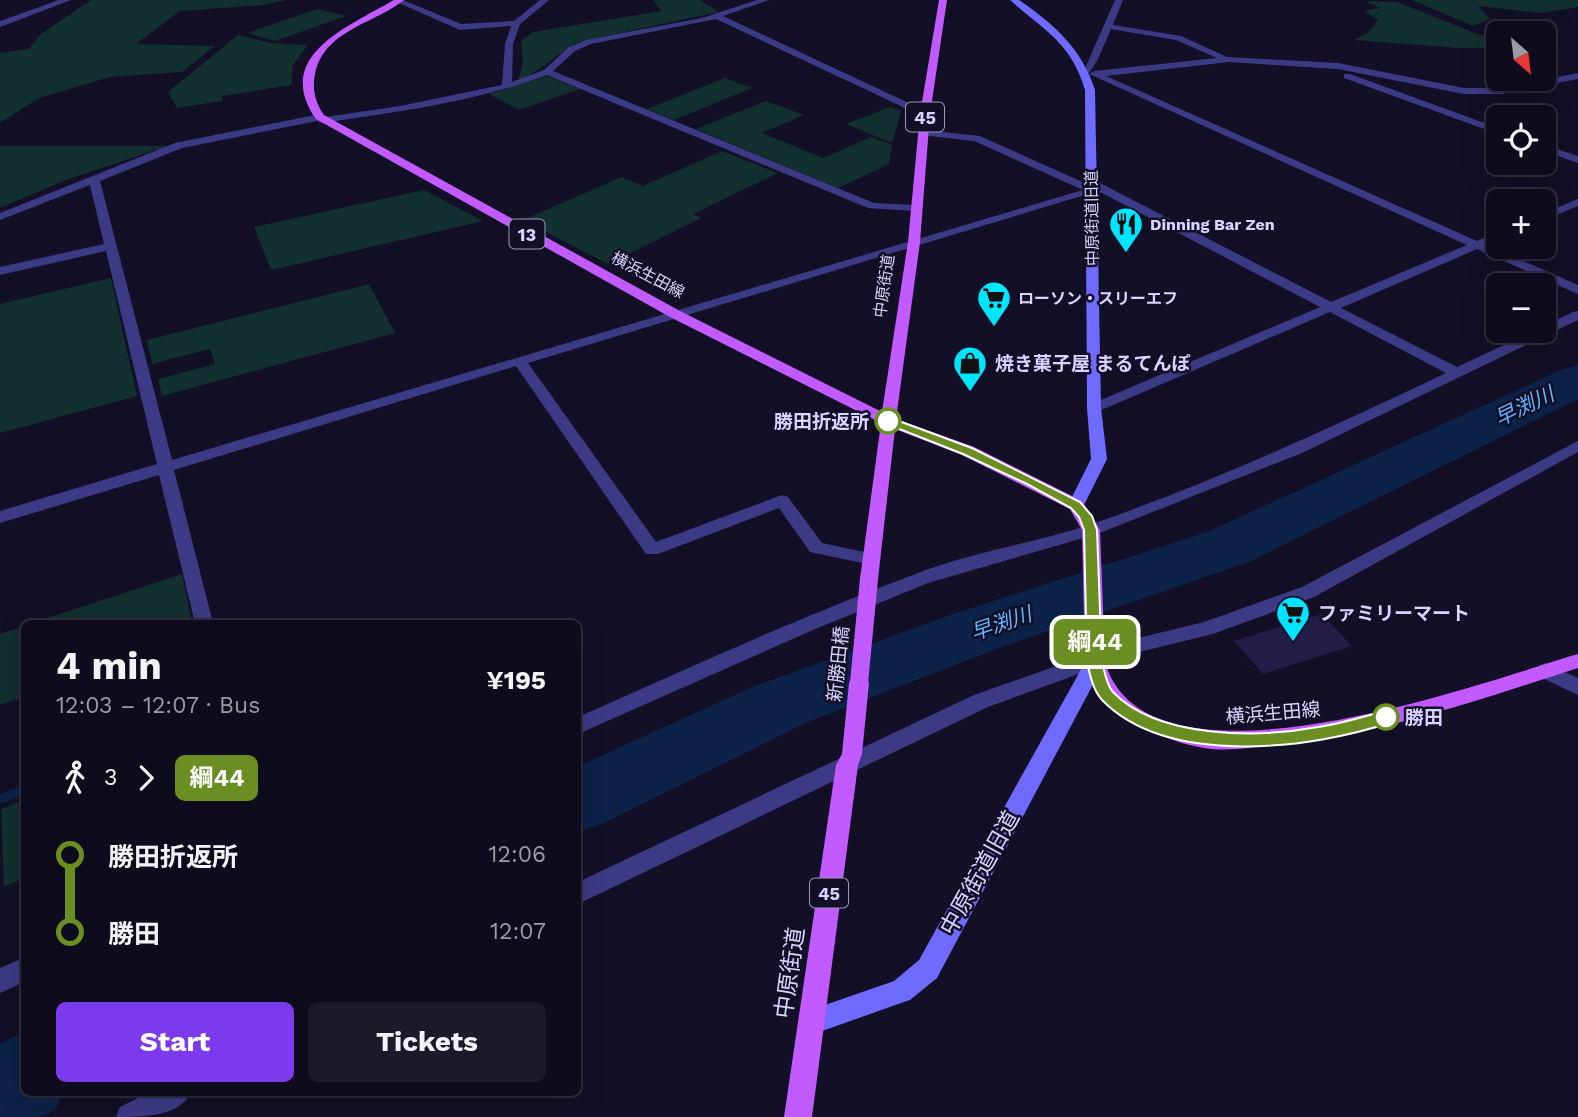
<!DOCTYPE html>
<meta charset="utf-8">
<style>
:root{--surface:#0e0b1c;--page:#1c1929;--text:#f1f3f6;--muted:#9b9ba3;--line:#2e2b3b;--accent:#7c3aed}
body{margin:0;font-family:"Work Sans","Noto Sans JP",sans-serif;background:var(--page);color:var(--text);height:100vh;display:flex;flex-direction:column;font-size:26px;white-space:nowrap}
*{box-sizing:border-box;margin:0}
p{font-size:23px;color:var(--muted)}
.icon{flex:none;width:38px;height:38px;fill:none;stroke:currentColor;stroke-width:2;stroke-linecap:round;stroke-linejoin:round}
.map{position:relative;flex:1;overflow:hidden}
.drawer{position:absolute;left:21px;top:620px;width:560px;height:476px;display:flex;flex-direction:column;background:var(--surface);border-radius:10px;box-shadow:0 7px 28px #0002,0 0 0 2px var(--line)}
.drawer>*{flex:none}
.badge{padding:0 14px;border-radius:10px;font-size:24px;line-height:46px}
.needle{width:46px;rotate:152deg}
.fabs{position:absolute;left:1486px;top:21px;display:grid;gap:14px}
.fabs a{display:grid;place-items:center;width:70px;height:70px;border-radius:10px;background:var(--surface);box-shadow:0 7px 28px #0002,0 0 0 2px var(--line);font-size:35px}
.map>.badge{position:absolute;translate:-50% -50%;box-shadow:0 0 0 4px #fff}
.legs{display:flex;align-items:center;gap:10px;height:77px;padding:0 35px;font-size:23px}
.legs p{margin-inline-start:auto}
.summary{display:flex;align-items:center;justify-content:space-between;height:119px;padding:0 35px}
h1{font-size:38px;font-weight:700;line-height:52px}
.cta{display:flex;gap:14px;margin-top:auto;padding:14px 35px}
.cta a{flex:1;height:80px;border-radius:10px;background:var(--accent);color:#fff;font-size:28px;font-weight:700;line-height:80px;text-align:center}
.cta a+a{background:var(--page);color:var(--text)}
ul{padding:0 35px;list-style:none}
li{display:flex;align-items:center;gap:24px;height:77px;font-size:26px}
li i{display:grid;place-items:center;width:10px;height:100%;margin:0 9px;background:currentColor}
li i::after{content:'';width:18px;height:18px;margin:-9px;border:5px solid;border-radius:50%;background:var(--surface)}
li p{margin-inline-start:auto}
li:first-child i{background:linear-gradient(#0000 50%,currentColor 0)}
li:last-child i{background:linear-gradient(currentColor 50%,#0000 0)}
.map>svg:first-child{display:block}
.green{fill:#12302f}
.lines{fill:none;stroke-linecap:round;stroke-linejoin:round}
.stream{fill:#0c2248;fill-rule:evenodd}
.river{fill:#0c2248;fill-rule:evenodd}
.building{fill:#241b47}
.street{fill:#3d3a85;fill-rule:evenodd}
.secondary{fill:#6f6bff;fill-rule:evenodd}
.primary{fill:#c25bff;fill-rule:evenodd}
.primary-bridge{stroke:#c25bff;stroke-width:18}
.line-1{fill:#6b8e23;stroke:#fff;stroke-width:2}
.stop-1-dot{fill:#fff;stroke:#6b8e23;stroke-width:3.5}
.labels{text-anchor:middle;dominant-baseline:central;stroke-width:5;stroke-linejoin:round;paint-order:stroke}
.far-street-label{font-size:16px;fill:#d9d4ff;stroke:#130f26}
.far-poi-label{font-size:16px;font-weight:bold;fill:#d9d4ff;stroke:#130f26;text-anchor:start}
.shield{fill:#130f26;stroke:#9e99be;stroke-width:2}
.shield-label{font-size:18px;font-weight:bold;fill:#d9d4ff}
.poi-label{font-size:19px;font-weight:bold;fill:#d9d4ff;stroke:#130f26;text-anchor:start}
.stop-label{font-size:19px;font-weight:bold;fill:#d9d4ff;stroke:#130f26;text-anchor:end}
.street-label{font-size:19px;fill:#d9d4ff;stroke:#130f26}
.water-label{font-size:21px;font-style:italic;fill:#62b6ff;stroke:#130f26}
.near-street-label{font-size:23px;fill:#d9d4ff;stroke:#130f26}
</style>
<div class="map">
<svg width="1578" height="1117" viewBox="0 0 1578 1117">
<rect width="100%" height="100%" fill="#130f26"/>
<g class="green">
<path d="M91 0H286L263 5 180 11 136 44 215 46 182 72 110 77 39 98 0 123V53L29 49 41 34Z"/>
<path d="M653 0H700L719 12 578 42C557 54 541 71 518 81L523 63 521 41 533 32 661 11Z"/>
<path d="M1412 0H1578V7L1540 13 1478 6 1490 19 1473 26Z"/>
<path d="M1366 1 1397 2 1480 35H1494L1498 38V48H1459L1354 40 1368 33 1378 20 1364 11 1379 8Z"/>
<path d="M317 9 346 16 275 41 247 33Z"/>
<path d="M238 35 270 43 308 45 293 65 291 85 223 96 222 101 177 108 168 92Z"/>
<path d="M547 76 580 89 519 110 489 94Z"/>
<path d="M725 78 752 88 674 120 647 109Z"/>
<path d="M766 101 804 115 762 133 823 158 871 137 892 145 889 164 838 188 696 129Z"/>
<path d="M890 107 901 111 892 143 846 124Z"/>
<path d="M0 146H168L66 180 0 208Z"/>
<path d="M722 151 778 173 693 214 701 218 608 264 523 220 622 177 643 186Z"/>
<path d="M424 190 483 221 271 270 254 227Z"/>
<path d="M111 278 137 396 0 433V304Z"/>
<path d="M369 284 395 333 162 396 158 379 215 364 210 349 152 364 147 340Z"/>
<path d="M182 574 192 623H32Z"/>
<path d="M24 626V697L0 705V634Z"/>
<path d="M24 800V878L4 887 1 809Z"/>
</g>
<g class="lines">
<path class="stream" d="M24 785V795L0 804V794Z"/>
<g class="river">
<path d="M1578 365V399L1249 562 996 649 803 724 604 823 578 832V766L755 686 950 615 1207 532 1561 370Z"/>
<path d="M24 1033V1092H63L56 1110 40 1117H0V1043Z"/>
</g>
</g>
<path class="building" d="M1322 614 1352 646 1263 674 1234 641Z"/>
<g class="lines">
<g class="street">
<path d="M59 0H71L0 27V21Z"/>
<path d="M392 0H403L461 24 514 21 540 0H549L520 24 513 44 512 82 544 70 569 47 586 40 702 18 757 0H769L723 16 928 112V116H922L716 19 591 44 575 51 553 71 874 203 915 205 921 208 915 211 868 208 547 75C475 102 398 112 322 123L317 121 182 148 100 181 172 460 1083 190 974 141 920 135 919 133 924 130 980 136 1087 184 1088 181H1096L1331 302 1467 245 1089 74 1094 71 1217 58 1176 40 1111 29 1097 61 1089 73H1083L1115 0H1123L1113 25 1181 36 1227 57 1338 63 1464 88H1501L1578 73V79L1501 94H1464L1338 69 1229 62 1106 76 1477 241 1498 232V240L1487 245 1578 285V294L1477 249 1341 308 1457 367 1534 331H1544V326L1573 312 1578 311V320L1302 453 1097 534 928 583 813 630 578 734V717C689 668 799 617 913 575 969 553 1029 544 1086 526 1210 484 1328 429 1446 373L1330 312 1099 411H1089L1087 408 1089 405 1320 307 1098 191 528 363 656 542 782 495 788 497 822 543 878 555 881 559 878 563 872 565 810 552 779 508 658 554H646L516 366 174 470 213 623H195L159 475 0 523V511L157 464 106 251 0 275V267L104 244 90 185 0 220V213L175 143 320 114 325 117 400 106 502 85 505 44 511 26 460 30Z"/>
<path d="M1344 74H1350L1498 128V134L1344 78Z"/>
<path d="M1544 145 1578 156V163L1544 151Z"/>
<path d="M1578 199V206L1544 220V213Z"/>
<path d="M1578 441V452L1314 597 1213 634 1139 652 988 707 578 904V882L974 695 1130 640 1204 622 1302 587Z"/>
<path d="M1545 663 1578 678V695L1538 676 1535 671 1538 666Z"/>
<path d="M24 958V982L0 993V968Z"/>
<path d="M150 1092H191C180 1117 142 1117 116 1117L120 1107Z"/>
</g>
<g class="secondary">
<path d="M1010 0H1019C1054 24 1082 49 1095 90L1101 408 1107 459 1084 505 1076 511 1068 505 1091 459 1087 408 1085 90C1071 42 1044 31 1010 0Z"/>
<path d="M1095 654 1102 657 1105 662 937 978 910 1000 901 1003 811 1035 802 1031 798 1022 802 1013 894 981 919 960 1088 657Z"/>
</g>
<g class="primary">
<path d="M394 0H404C374 24 324 30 315 74 312 89 315 102 324 115L680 311 882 412 908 242 920 114 939 0H947L930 114 920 242 896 419 974 447 1082 501 1100 530 1105 662C1147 807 1483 682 1578 654V668C1478 700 1380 735 1275 745 1255 747 1233 751 1212 749 1191 747 1170 740 1151 731 1116 717 1096 699 1085 662L1082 530 1070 509 962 455 895 429 878 579 875 584H863L860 579 881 423 670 317 316 119C271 55 352 25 394 0Z"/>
<path d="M859 675 866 677 869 683 862 754 858 765 812 1117H784L836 765 842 754 849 683 852 677Z"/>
</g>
<path class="primary-bridge" d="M859 683 869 579"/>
</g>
<path class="line-1" d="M888 417 972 448 1080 502 1092 516 1097 530 1102 662C1105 672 1106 684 1113 692 1158 739 1259 738 1318 727 1341 724 1364 716 1386 711L1394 717 1392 722C1312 749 1169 767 1103 701 1093 691 1090 675 1087 662L1084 530 1079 517 1071 508 1027 484 963 454 884 423 882 421Z"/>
<defs>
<g id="restaurant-pin" transform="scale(1.75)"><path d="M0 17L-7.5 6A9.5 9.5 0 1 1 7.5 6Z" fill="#00e5ff" stroke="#130f26"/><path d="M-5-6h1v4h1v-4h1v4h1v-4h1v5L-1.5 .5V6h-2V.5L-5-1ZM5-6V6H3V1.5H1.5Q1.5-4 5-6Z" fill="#111"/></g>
<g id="supermarket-pin" transform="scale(1.75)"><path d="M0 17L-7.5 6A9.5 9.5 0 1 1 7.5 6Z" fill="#00e5ff" stroke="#130f26"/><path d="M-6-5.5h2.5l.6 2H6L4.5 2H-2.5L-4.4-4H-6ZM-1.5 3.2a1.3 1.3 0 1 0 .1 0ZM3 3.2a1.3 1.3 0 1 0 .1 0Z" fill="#111"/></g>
<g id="shop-pin" transform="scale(1.75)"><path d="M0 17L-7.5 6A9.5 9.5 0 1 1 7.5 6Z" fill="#00e5ff" stroke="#130f26"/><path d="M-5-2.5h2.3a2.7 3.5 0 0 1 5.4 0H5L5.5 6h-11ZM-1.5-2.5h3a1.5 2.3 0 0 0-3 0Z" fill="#111"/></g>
</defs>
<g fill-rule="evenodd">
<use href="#restaurant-pin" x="1126" y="224"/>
<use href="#supermarket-pin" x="994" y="298"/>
<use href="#shop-pin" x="970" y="363"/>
<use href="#supermarket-pin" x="1293" y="613"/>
</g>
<g class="stop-1-dot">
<circle cx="888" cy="421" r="12"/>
<circle cx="1386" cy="717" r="12"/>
</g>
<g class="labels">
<g class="far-street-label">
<text transform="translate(1092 218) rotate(-91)">中原街道旧道</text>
<text transform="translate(648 275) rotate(28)">横浜生田線</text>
<text transform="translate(884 286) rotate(-82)">中原街道</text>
</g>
<g class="far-poi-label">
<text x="1150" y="224">Dinning Bar Zen</text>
<text x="1018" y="298">ローソン・スリーエフ</text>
</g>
<g class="shield">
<rect x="906" y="102.5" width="38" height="29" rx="5"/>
<rect x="509.5" y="219.5" width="35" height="29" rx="5"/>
<rect x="810" y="878.5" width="38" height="29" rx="5"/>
</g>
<g class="shield-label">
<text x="925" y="117">45</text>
<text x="527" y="234">13</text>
<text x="829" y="893">45</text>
</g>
<g class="poi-label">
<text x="995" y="363">焼き菓子屋 まるてんぽ</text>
<text x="1318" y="613">ファミリーマート</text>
</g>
<g class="stop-label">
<text x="869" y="421">勝田折返所</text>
<text x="1405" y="717" text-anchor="start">勝田</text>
</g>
<g class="street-label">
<text transform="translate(838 664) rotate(-84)">新勝田橋</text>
<text transform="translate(1273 713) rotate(-5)">横浜生田線</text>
</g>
<g class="water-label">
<text transform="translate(1524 406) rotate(-26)">早渕川</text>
<text transform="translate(1001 623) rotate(-19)">早渕川</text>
</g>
<g class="near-street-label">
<text transform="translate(980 873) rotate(-61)">中原街道旧道</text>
<text transform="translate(790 973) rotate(-82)">中原街道</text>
</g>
</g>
</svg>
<div class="fabs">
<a><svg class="needle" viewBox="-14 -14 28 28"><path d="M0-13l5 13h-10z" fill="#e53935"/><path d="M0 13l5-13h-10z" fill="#9b9ba3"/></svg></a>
<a><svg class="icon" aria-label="locate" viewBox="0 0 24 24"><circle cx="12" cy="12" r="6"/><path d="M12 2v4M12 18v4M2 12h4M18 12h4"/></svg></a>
<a>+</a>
<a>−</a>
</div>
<b class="badge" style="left:1095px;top:642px;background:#6b8e23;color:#fff">綱44</b>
<section class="drawer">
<div class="summary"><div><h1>4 min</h1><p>12:03 – 12:07 · Bus</p></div><b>¥195</b></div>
<div class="legs"><svg class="icon" aria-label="walk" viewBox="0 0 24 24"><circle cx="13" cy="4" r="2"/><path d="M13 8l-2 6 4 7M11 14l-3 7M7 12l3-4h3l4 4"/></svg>3<svg class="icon" aria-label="forward" viewBox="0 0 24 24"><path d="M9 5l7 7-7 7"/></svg><b class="badge" style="background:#6b8e23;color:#fff">綱44</b></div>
<ul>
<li><i style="color:#6b8e23"></i><b>勝田折返所</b><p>12:06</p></li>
<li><i style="color:#6b8e23"></i><b>勝田</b><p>12:07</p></li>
</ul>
<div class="cta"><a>Start</a><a>Tickets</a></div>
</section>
</div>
